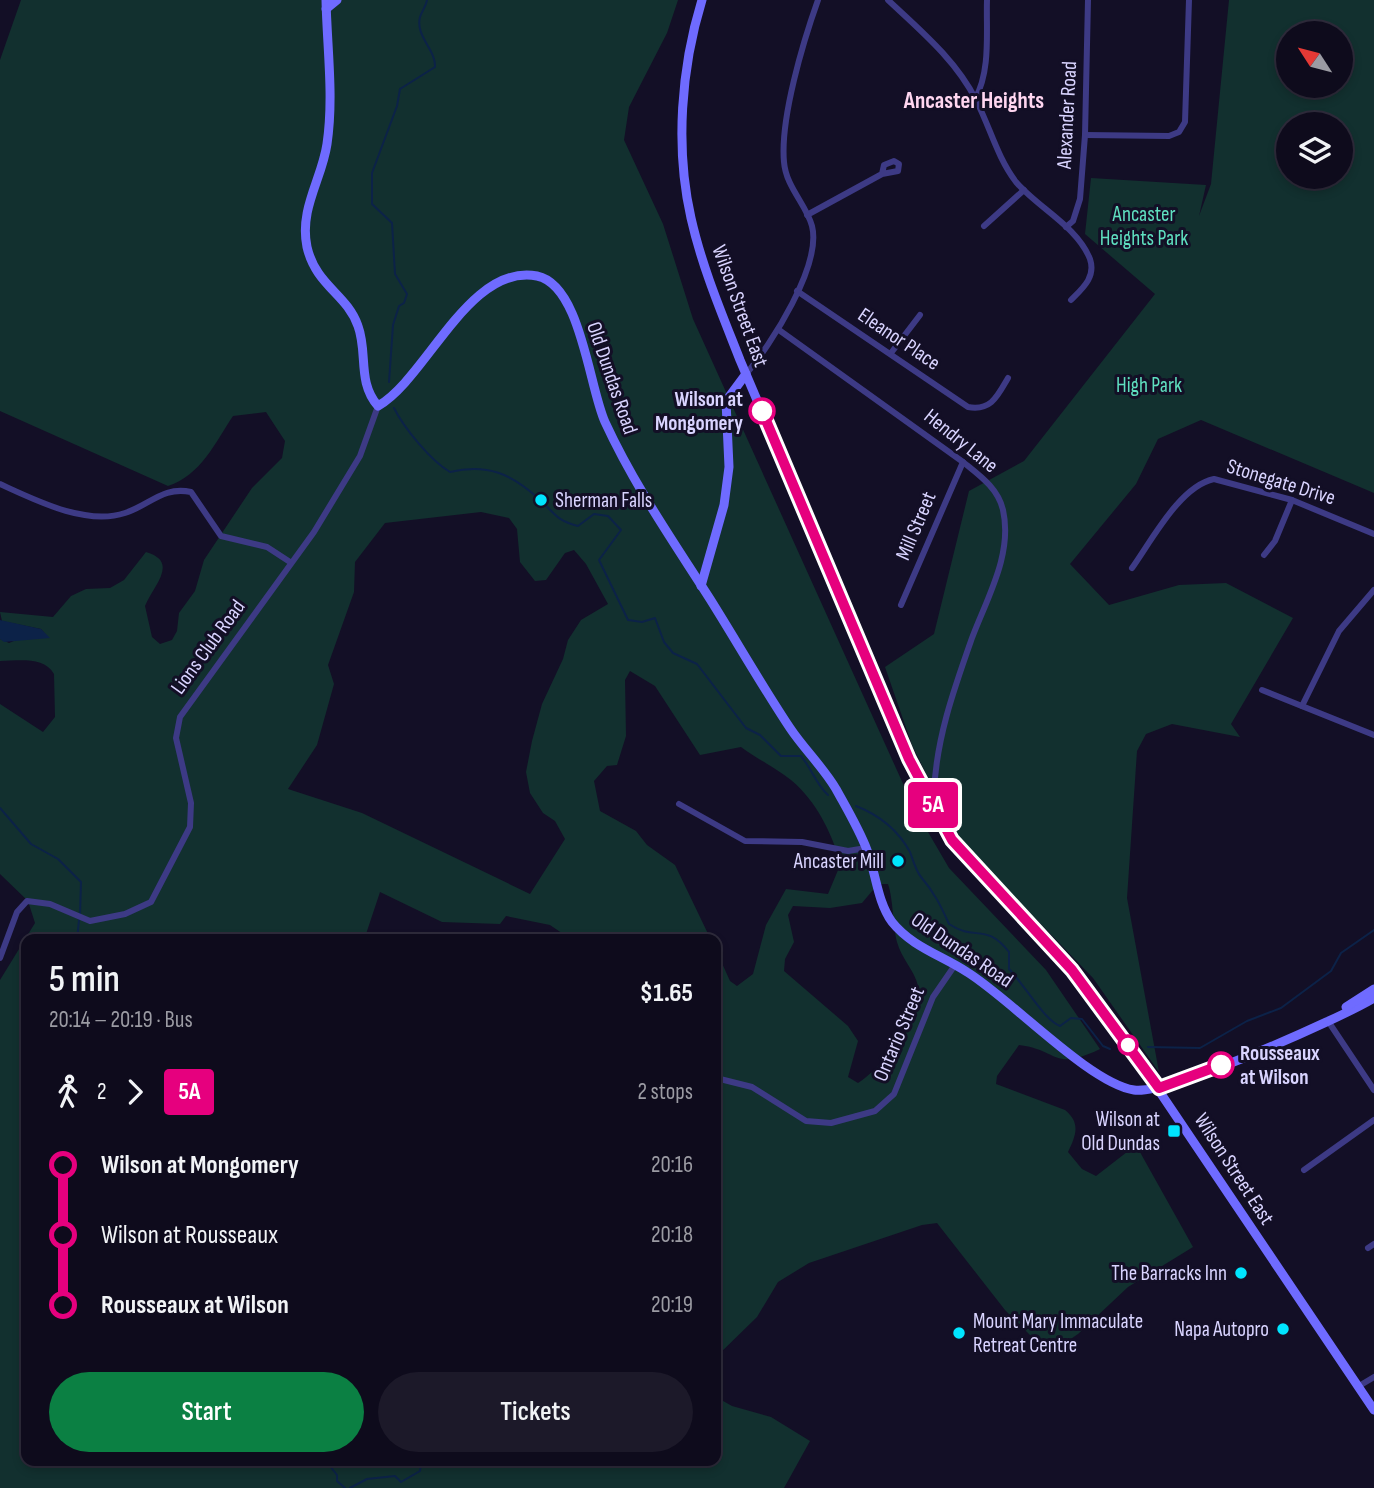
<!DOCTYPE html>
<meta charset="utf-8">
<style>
:root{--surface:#0e0b1c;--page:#1c1929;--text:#f1f3f6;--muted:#9b9ba3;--line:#2e2b3b;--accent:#0b8043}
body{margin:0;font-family:"Sofia Sans Condensed",sans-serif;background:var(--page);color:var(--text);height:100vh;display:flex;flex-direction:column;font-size:26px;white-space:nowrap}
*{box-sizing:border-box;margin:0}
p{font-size:23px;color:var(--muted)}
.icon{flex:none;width:38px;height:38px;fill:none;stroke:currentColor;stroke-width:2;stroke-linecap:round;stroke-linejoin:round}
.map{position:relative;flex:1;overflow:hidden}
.details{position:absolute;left:21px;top:934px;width:700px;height:532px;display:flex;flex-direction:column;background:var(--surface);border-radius:14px;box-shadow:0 4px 10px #0003,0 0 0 2px var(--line)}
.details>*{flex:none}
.badge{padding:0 14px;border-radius:5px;font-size:24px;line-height:46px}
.needle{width:46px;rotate:306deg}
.fabs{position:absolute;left:1276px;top:21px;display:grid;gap:14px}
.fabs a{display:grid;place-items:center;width:77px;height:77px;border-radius:50%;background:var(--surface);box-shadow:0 4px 10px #0003,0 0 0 2px var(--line);font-size:35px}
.map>.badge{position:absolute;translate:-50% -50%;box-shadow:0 0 0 4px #fff}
.legs{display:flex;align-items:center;gap:10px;height:77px;padding:0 28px;font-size:23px}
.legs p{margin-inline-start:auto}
.overview{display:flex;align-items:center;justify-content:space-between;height:119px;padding:0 28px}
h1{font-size:38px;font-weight:600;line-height:52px}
.cta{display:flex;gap:14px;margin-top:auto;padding:14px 28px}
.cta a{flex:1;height:80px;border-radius:42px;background:var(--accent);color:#fff;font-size:28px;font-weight:600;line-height:80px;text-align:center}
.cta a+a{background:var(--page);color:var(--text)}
ul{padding:0 28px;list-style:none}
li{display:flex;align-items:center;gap:24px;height:70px;font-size:26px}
li i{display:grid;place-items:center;width:10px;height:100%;margin:0 9px;background:currentColor}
li i::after{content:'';width:18px;height:18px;margin:-9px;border:5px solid;border-radius:50%;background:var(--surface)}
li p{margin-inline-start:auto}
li:first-child i{background:linear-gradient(#0000 50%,currentColor 0)}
li:last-child i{background:linear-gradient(currentColor 50%,#0000 0)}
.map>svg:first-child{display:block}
.green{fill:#12302f;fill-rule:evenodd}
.water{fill:#0c2248}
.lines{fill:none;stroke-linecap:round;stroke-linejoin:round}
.stream{stroke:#0c2248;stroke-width:2}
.street{stroke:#3d3a85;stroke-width:6}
.secondary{stroke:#6f6bff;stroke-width:9}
.line-1-casing{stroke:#fff;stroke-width:16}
.line-1{stroke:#e6007e;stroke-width:10}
.stop-1-dot{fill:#fff;stroke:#e6007e;stroke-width:3.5}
.poi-dot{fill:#00e5ff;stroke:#130f26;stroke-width:2.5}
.labels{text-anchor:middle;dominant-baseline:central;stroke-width:6;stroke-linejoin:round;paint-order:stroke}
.street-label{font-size:21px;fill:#d9d4ff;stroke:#130f26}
.park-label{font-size:21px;fill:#5fe0c0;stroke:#130f26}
.stop-label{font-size:21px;font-weight:bold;fill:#d9d4ff;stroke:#130f26;text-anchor:end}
.poi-label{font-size:21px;fill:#d9d4ff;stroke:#130f26;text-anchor:end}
.neighbourhood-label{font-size:23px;font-weight:bold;fill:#ffd6f0;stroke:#130f26}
</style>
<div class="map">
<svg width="1374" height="1488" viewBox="0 0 1374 1488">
<rect width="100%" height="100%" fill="#130f26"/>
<g class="green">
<path d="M21 0H678L667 33 629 107 624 140 663 224 693 319 914 808 949 868 1046 970 1100 1049C1052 1072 1060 1050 1019 1045L997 1076 996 1084 1065 1110C1081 1123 1076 1135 1068 1152L1082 1169 1096 1176 1136 1145 1193 1247 1128 1287 1078 1334 1062 1345 1049 1348 1038 1343 1005 1310 937 1223 922 1225 809 1263 778 1282 757 1317 716 1357V950L730 981 737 986 753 974 766 925 786 889 828 894 841 863C830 831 818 803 791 780 776 768 757 759 741 747L700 755 655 686 630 671 625 680 626 736 617 765 607 766 594 781 600 811 636 831 647 845 675 865 711 940H572L550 925 506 916 500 924 442 922 380 892 364 940H26V1461H716V1397L732 1406 771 1417 810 1441 784 1488H0V980L35 923 28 901 0 874V704L43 732 55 717 54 674C44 656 18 661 0 661V639L9 643 21 638H49L41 629 2 621 0 612 53 617 71 596 86 589 110 588 124 580 146 552C180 562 153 586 145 606L152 637 160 644 172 640 177 631 179 613 195 591 204 560 252 488 282 458 285 441 266 412 233 416C215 443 201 475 168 486L0 411V60ZM481 512 509 518 517 529 520 562 535 581 546 580 565 553 574 550 586 564 608 604 581 620 568 640 563 659 542 704 532 741 526 772 530 793 543 813 555 821 565 839 530 894 362 813 288 789 317 745 334 684 328 665 354 592 355 562 385 523ZM878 884H888C893 898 893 925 897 942 901 958 915 971 918 986 925 1018 883 1067 858 1083L848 1077 858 1041 848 1026 784 971 785 959 794 942 788 915 793 906 830 908 862 903Z"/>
<path d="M1229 0H1374V493L1201 420 1158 439 1136 484 1070 564 1109 605 1179 585 1226 583 1293 618 1231 724 1240 737 1172 724 1146 734 1137 751 1127 898 1159 1072 1093 978 957 837 912 745 885 667 934 634 969 491 1024 461 1155 294 1085 234 1091 178 1206 185 1199 216 1211 184ZM1288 33H1340V86H1288ZM1288 124H1340V177H1288Z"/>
</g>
<path class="water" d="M0 620 41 629 50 638 4 642 0 639Z"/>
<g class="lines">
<g class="stream">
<path d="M389 382 393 325 399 306 404 303 407 294 395 274 392 223 372 204V173L397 106 400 89 435 67C436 50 415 36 420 17 422 11 426 6 427 0"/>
<path d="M394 408C404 428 431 461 450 472 487 463 512 474 539 499 555 513 555 520 578 526L594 514 608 516 621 530 599 560 628 620 642 622 655 618 664 642 673 653 697 664 746 728 760 735 781 756H801C812 769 816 784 828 795"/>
<path d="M856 806C879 815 898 830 910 852 913 860 916 871 921 877 934 892 941 906 949 924 976 942 985 922 1009 952V969C1024 984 1044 1020 1060 1026L1071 1018 1082 1019 1103 1046 1110 1049"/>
<path d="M0 808 31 844 58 859 81 882 80 914"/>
<path d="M77 940 79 920"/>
<path d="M1148 1047 1200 1048 1247 1021 1281 1008 1331 971 1341 953 1374 930"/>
<path d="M326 1461 337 1475V1481L345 1488"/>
<path d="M350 1488 367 1479 395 1476 401 1482 420 1471 421 1463"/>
</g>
<g class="street">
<path d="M888 0C920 30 956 60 976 100 990 127 997 157 1016 182 1038 208 1077 226 1090 259 1096 277 1083 288 1071 300"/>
<path d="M975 99C991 71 986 31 987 0"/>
<path d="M1085 135 1169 136 1179 132 1185 122 1189 0"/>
<path d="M807 215 882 174 898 171 899 164 894 161 884 165 882 174"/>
<path d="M984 226 1024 190"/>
<path d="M1066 227 1073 221 1080 199 1085 135 1088 0"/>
<path d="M797 291 968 407C991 411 997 397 1008 378"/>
<path d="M779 330 963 462C979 475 998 488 1003 510 1013 554 987 598 972 638 954 689 936 739 934 793L929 798"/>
<path d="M891 353 920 315"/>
<path d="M746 374C771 345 822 265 812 226 806 204 786 187 784 162 780 119 803 42 818 0"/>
<path d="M0 484C35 500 86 526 125 513 150 505 163 486 191 492L221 536 267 547 290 562"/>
<path d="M1264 555 1275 541 1292 500"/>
<path d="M1132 568C1152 540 1180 486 1214 479L1292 500 1374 534"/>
<path d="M901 605 963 462"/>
<path d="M1262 690 1374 735"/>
<path d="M1302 706 1339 631 1374 590"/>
<path d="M679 804 745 841 802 842 848 851 866 848"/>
<path d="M0 958 17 912 27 901 50 904 90 921 125 914 151 902 190 827 191 803 176 738 180 717 314 532 360 456 378 406"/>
<path d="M1328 1021 1374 1090"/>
<path d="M716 1078 752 1087 806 1121 831 1123 875 1111 894 1094 933 997 955 965"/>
<path d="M1304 1170 1374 1120"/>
<path d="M1368 1248 1374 1244"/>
<path d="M1359 1386 1374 1377"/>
</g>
<g class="secondary">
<path d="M326 0C327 47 334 97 327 144 322 179 299 209 307 247 316 286 347 294 358 326 368 353 357 382 378 406 427 378 469 263 537 276 581 285 589 387 605 422 634 485 673 541 710 599 737 642 762 686 790 728 804 749 823 767 836 789 847 809 859 829 867 850 876 873 877 901 892 922 912 947 941 955 967 972 1011 999 1089 1083 1134 1090 1169 1095 1339 1019 1374 998"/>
<path d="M702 0C681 68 675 148 691 218 702 267 722 314 740 360L909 759 952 840 964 857 1072 970 1112 1021 1374 1410"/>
<path d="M326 9 337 0"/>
<path d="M701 586 724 505 729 467 726 401 746 374"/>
<path d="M1346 1007 1374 989"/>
</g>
</g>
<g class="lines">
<g class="line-1-casing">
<path id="line-1" d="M762 411 909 759 952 840 1072 970 1159 1088 1221 1065"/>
</g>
<use href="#line-1" class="line-1"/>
</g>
<g class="stop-1-dot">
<circle cx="762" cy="411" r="12"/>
<circle cx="1128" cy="1045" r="9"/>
<circle cx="1221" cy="1065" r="12"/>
</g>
<g class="poi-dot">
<circle cx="541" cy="500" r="7"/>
<circle cx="898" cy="861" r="7"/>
<rect x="1167" y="1124" width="14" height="14" rx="3.5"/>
<circle cx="1241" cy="1273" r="7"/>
<circle cx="1283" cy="1329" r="7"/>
<circle cx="959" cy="1333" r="7"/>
</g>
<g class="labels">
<g class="street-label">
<text transform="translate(1067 115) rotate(-87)">Alexander Road</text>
<text transform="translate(740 306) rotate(70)">Wilson Street East</text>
<text transform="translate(899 339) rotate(34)">Eleanor Place</text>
<text transform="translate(612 378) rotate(71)">Old Dundas Road</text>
<text transform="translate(961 441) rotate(39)">Hendry Lane</text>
<text transform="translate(1281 482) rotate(17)">Stonegate Drive</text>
<text transform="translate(916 526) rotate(-67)">Mill Street</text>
<text transform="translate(208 647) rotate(-54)">Lions Club Road</text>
<text transform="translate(962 950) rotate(34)">Old Dundas Road</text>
<text transform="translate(899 1034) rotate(-67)">Ontario Street</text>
<text transform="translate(1234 1169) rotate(57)">Wilson Street East</text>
</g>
<g class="park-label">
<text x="1144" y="214">Ancaster<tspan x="1144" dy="24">Heights Park</tspan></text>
<text x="1149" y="385">High Park</text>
</g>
<g class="stop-label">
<text x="743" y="399">Wilson at<tspan x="743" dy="24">Mongomery</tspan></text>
<text x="1240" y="1053" text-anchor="start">Rousseaux<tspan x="1240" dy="24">at Wilson</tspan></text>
</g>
<g class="poi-label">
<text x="555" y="500" text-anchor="start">Sherman Falls</text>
<text x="884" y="861">Ancaster Mill</text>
<text x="1160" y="1119">Wilson at<tspan x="1160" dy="24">Old Dundas</tspan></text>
<text x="1227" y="1273">The Barracks Inn</text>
<text x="973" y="1321" text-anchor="start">Mount Mary Immaculate<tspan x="973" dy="24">Retreat Centre</tspan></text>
<text x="1269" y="1329">Napa Autopro</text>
</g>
<g class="neighbourhood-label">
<text x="974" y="101">Ancaster Heights</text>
</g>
</g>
</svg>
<div class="fabs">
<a><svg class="needle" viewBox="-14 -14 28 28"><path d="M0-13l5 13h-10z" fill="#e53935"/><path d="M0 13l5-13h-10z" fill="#9b9ba3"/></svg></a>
<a><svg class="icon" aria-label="layers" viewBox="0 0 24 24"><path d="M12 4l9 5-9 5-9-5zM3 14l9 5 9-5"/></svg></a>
</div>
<b class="badge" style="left:933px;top:805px;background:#e6007e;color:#fff">5A</b>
<section class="details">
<div class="overview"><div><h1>5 min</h1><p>20:14 – 20:19 · Bus</p></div><b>$1.65</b></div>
<div class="legs"><svg class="icon" aria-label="walk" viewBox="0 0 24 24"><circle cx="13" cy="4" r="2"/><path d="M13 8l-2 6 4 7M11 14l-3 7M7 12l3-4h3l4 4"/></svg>2<svg class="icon" aria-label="forward" viewBox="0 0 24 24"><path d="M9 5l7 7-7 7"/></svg><b class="badge" style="background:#e6007e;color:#fff">5A</b><p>2 stops</p></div>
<ul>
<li><i style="color:#e6007e"></i><b>Wilson at Mongomery</b><p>20:16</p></li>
<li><i style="color:#e6007e"></i><span>Wilson at Rousseaux</span><p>20:18</p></li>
<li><i style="color:#e6007e"></i><b>Rousseaux at Wilson</b><p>20:19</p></li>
</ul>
<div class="cta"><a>Start</a><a>Tickets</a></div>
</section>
</div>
